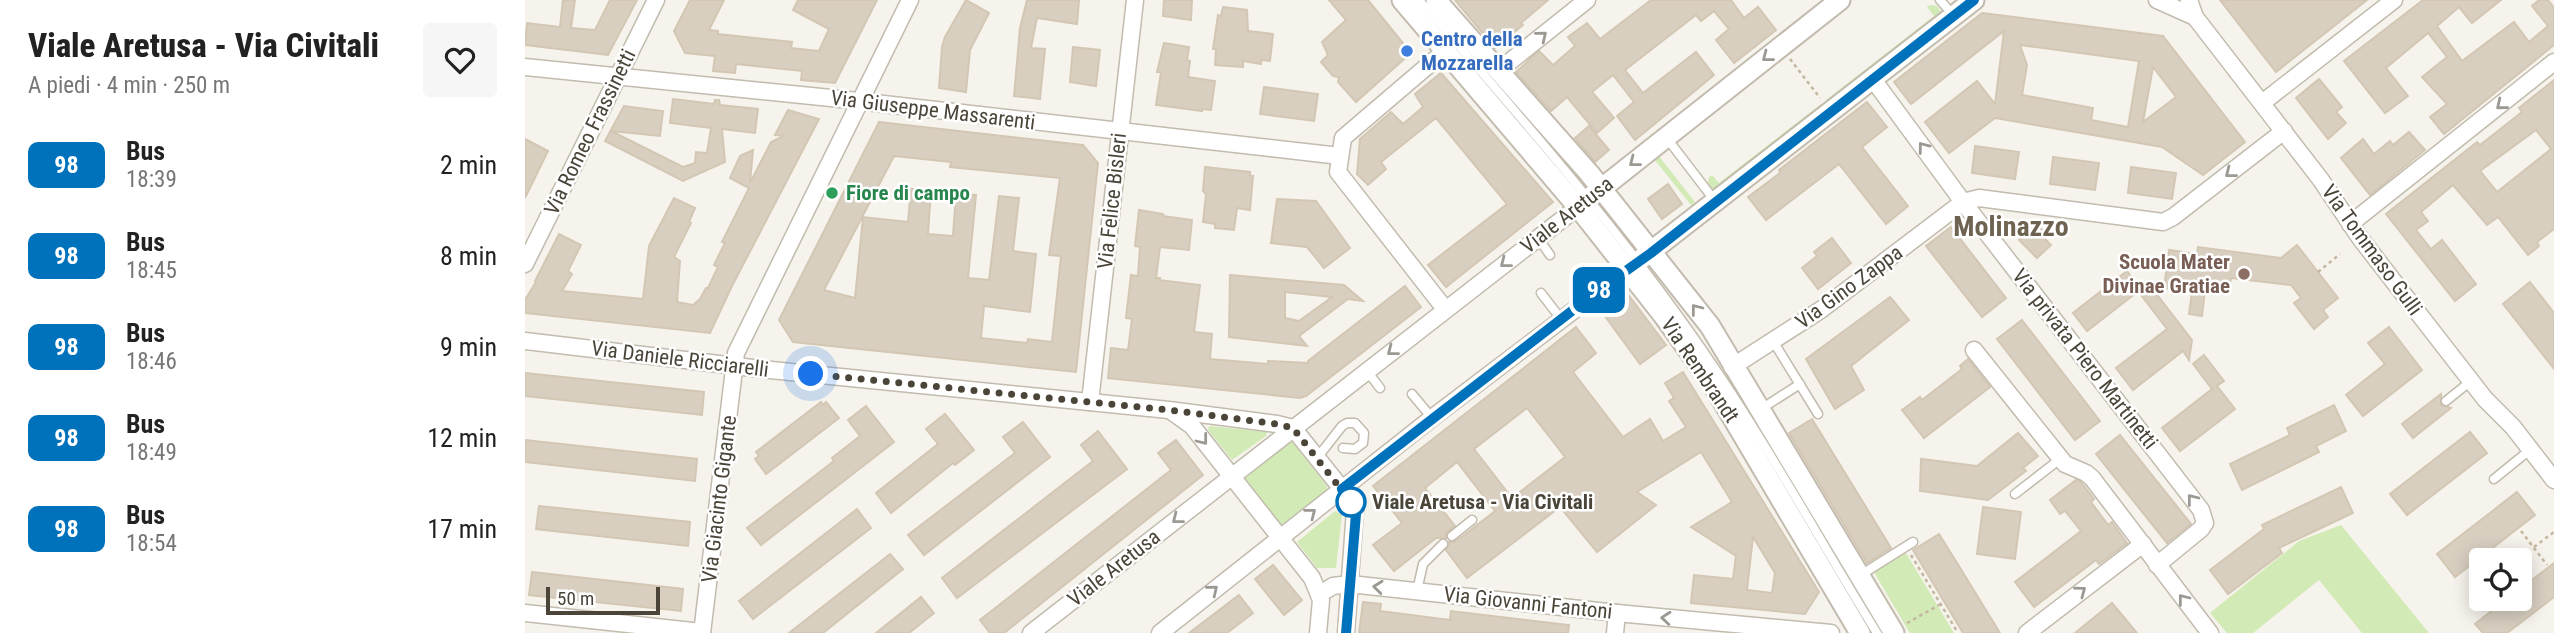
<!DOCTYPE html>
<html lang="it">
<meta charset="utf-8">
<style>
:root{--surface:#fff;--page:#f6f6f6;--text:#222;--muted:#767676}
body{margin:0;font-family:"Roboto Condensed",sans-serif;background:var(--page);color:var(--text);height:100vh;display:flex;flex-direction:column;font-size:26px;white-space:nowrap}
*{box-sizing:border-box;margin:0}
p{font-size:23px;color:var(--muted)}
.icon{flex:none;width:38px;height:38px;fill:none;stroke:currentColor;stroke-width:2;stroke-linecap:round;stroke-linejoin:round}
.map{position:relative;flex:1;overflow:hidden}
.panel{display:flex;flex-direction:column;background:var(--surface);width:525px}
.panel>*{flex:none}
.badge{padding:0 14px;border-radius:10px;font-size:24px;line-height:46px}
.tools{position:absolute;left:1944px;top:548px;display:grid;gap:14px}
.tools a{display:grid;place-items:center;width:63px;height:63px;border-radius:7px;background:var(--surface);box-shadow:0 4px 18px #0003;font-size:35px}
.scale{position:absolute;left:21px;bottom:18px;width:114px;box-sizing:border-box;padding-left:7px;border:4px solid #4b4439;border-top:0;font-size:19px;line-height:24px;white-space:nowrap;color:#4b4439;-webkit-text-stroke:5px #fff;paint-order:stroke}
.you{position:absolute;width:35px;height:35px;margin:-18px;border:5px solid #fff;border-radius:50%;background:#1a73e8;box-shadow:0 0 0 10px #1a73e833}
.map>.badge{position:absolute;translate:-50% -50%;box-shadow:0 0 0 4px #fff}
.round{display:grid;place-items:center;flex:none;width:74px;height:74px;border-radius:7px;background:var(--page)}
.headline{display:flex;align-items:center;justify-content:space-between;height:119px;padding:0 28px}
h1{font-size:33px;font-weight:800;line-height:52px}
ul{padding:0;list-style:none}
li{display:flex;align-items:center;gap:21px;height:91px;padding:0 28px}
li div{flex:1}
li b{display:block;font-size:26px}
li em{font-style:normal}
li .badge{min-width:77px;font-weight:700;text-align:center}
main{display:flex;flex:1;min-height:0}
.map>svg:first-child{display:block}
.green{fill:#d2eab5}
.building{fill:#d8cfc1;stroke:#d3c7b4;stroke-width:2;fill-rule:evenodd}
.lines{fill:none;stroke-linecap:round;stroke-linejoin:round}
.service-casing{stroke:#c2bbae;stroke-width:11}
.minor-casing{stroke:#c2bbae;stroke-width:19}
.tertiary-casing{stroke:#c2bbae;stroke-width:23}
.path{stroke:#c4b79f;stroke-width:2.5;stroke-dasharray:3.5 3.5;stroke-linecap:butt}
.service{stroke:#fff;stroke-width:8}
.minor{stroke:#fff;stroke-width:16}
.tertiary{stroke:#fff;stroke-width:19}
.oneway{stroke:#9c9892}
.line-casing{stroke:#fff;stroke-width:16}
.line{stroke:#0072bc;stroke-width:10}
.walk{stroke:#4b4439;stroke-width:7;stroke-dasharray:0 12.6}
.shop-dot{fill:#3f7fe0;stroke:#fff;stroke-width:2.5}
.leisure-dot{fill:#2e9e5b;stroke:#fff;stroke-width:2.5}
.education-dot{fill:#8d6e63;stroke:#fff;stroke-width:2.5}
.stop-dot{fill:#fff;stroke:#0072bc;stroke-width:3.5}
.labels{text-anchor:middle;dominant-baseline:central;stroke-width:5;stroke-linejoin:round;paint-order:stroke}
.shop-label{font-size:21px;font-weight:bold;fill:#366cbe;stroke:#fff;text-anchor:start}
.street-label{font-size:21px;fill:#4b4439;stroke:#fff}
.leisure-label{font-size:21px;font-weight:bold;fill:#27864d;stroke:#fff;text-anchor:start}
.education-label{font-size:21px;font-weight:bold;fill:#785e54;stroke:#fff;text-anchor:end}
.stop-label{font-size:21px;font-weight:bold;fill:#4b4439;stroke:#fff;text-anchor:start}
.district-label{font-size:28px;font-weight:bold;fill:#6e6250;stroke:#fff}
</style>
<main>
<section class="panel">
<div class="headline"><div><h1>Viale Aretusa - Via Civitali</h1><p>A piedi · 4 min · 250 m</p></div><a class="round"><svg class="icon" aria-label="heart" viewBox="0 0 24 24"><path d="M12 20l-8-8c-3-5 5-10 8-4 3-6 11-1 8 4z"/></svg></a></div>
<ul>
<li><span class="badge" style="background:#0072bc;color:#fff">98</span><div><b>Bus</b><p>18:39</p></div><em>2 min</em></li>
<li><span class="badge" style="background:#0072bc;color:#fff">98</span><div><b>Bus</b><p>18:45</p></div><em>8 min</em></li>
<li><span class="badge" style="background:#0072bc;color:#fff">98</span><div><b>Bus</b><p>18:46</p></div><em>9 min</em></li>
<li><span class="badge" style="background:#0072bc;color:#fff">98</span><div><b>Bus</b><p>18:49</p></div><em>12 min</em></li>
<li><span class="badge" style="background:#0072bc;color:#fff">98</span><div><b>Bus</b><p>18:54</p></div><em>17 min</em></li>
</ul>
</section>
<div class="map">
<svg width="2029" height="633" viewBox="0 0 2029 633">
<rect width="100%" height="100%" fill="#f6f3ec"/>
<g class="green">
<path d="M1405 5 1412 6 1418 14 1303 103 1301 100 1409 16 1402 7Z"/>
<path d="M1296 104 1298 107 1189 192 1183 183 1184 177 1187 175 1194 183Z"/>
<path d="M1133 155 1170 202 1166 205 1129 159Z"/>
<path d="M684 426 742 432 741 436 707 460 683 430Z"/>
<path d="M760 440 768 443 802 486V494L760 526 751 523 718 481 717 473Z"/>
<path d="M810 511 817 515 811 568H792L772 542Z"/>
<path d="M1816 525 1904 633H1837L1794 580 1728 633H1702L1685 613 1774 541Z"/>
<path d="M1381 553 1429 633H1385L1380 625 1349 572Z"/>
</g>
<g class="building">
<path d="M38 0H50L46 28 70 30 85 0H112L83 55 0 45 2 23 35 27Z"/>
<path d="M165 0H199L184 30 193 31V34L267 42 266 48 294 51 304 29 268 10 273 0H352L310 83 276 80 277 71 211 64 210 73 188 71 190 56 160 53 149 31Z"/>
<path d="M441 0 464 13 445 50 441 92 414 88 417 47 420 37Z"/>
<path d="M502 0H554L552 24 512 18 506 48 520 49 515 99 489 96 495 28Z"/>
<path d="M639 0H667L666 20 638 16Z"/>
<path d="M804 0H843L886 53 831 102 813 82 814 77 808 76 796 62 803 55 797 42 821 20Z"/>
<path d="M930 0H1023L996 23 998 25 970 48Z"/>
<path d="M1126 0H1206L1219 18 1233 7 1251 30 1209 63 1191 40 1204 29 1189 11 1176 21 1171 15 1100 70 1118 93 1171 52 1189 75 1110 140 1092 116 1109 102 1088 75 1067 92 1089 118 1072 133 1042 97 1026 111 991 72 1014 51 1028 65 1050 46 1043 37 1062 23 1075 39Z"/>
<path d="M1695 0H1842L1751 72Z"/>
<path d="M1898 0H1976L1947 23 1934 7 1912 26 1937 61 1989 22 2004 42 2023 26 2007 6 2014 0H2023L2029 8V45L1919 134 1905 117 1922 104 1897 77 1922 57 1903 33 1861 68 1883 96 1860 113 1819 61Z"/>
<path d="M698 7 722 10 723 31 748 34 745 61 736 60V64L718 61V67L690 65 691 49H688L693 15 696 16Z"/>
<path d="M1457 13 1638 36 1720 142 1678 175 1637 147 1470 118 1424 153 1400 122 1452 81 1470 104 1479 31 1386 104 1369 82ZM1495 45 1614 61 1603 127 1566 120 1568 108 1497 95 1502 65ZM1628 67 1651 97 1618 122Z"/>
<path d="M639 43 664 47 662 60 665 61 663 77 690 81 686 110 677 109V111L631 105 636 72H632Z"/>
<path d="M548 47 575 50 571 86 545 82Z"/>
<path d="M916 73 1028 202 921 287 903 265 982 204 911 118 856 162 861 169 843 185 832 174 835 139 866 112 878 124 898 107 890 94Z"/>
<path d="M1794 79 1817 107 1811 112 1821 123 1803 139 1771 98Z"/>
<path d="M2029 80V229L2012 242 2014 246 2003 255 1973 217 1962 225 1928 185 1896 212 1903 221 1891 230 1906 249 1917 240 1951 284 1930 301 1861 214 1952 142 1955 145 1997 112 1994 108ZM2011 130 2026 149 1972 192 1955 171Z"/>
<path d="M739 87 793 94 789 121 735 114Z"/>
<path d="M148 99 189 104 190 100H194L195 105 233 109 230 133 197 129 200 162 158 181 80 141 99 106 138 111 135 136 86 131 158 167 170 163 171 152 182 153 186 128 145 123Z"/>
<path d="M1342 102 1362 127 1337 147 1383 206 1361 224 1314 164 1241 220 1223 197 1255 173 1254 170Z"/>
<path d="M263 110 294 119 207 286 185 333 0 313V300L11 282 10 281 34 234 56 245 43 271 47 274 37 291 118 299 124 246 149 198 170 208 164 222 166 223 149 257 155 261 152 302 168 305 175 299 181 288H183L193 267 189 265 200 243 197 242 224 188 205 178 215 156 228 150 225 183 246 142 259 136 250 135Z"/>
<path d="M354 122 558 145 573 163 551 372 268 342 254 320ZM369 156 426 162 425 167 535 178 524 255 536 256 527 342 503 339 502 343 456 338 459 306 505 312 511 254 488 251 494 198 474 196 464 280 443 278 451 195 431 194 428 236 403 234 406 189H386L383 222 338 217 330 298 299 290Z"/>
<path d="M1064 126 1084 150 1070 162 1050 138Z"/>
<path d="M1884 132 1900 150 1845 195 1816 158 1838 139 1849 154 1865 141 1868 145Z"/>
<path d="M0 139 23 151 0 198Z"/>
<path d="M1450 146 1494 152 1490 179 1447 173Z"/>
<path d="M1528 157 1574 163 1570 190 1525 184Z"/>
<path d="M680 167 725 172V176H728L725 210 712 208 709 230 690 228V224L678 222 681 194 678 191Z"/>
<path d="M1606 167 1651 173 1647 199 1603 193Z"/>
<path d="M1143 184 1157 204 1137 219 1123 199Z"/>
<path d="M752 199 791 201 825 248 799 268 782 247 746 243Z"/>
<path d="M614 210 638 214V216L667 220 664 250 635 247 631 278H635L634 280 675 285 669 332 687 334 685 359 743 364V361L783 363V361L880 286 896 307 781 396 775 398 583 378 586 348 603 350 607 319 601 318 606 275 613 276 615 247 610 246Z"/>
<path d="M1511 224 1520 233 1517 236 1526 245 1512 258 1494 240Z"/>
<path d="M1426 227 1481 298 1457 317 1401 246Z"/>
<path d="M1307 238 1326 263 1293 289 1277 268 1292 256 1289 252Z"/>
<path d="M1772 245 1813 298 1798 310 1803 317 1789 329 1769 303 1776 298 1766 285 1706 278 1705 284 1681 281 1677 316 1664 314 1667 292 1639 288 1644 250 1672 254 1673 247 1756 258Z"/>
<path d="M1602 271 1616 289 1562 331 1548 313Z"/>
<path d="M705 275 819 285 838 301 823 299 774 336 782 346 704 337ZM760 292 807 297 774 321 760 318Z"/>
<path d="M2005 282 2029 313V369L1978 304Z"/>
<path d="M1623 283 1667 340 1664 360 1658 351 1608 390 1591 368 1642 329 1613 291Z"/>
<path d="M1099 289 1141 345 1115 364 1074 308Z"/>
<path d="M1365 297 1384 320 1326 366 1339 390 1310 409 1281 359Z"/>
<path d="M1497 320 1575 421 1550 440 1472 339Z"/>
<path d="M1051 327 1071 353 1048 372 1098 437 1125 419 1138 441 1161 427 1144 401 1149 398 1140 383 1158 372 1294 592 1280 614 1166 603 1169 575 1208 579 1211 556 1166 527 1207 502 1176 452 1112 492 1131 505 1072 552 1035 507 942 578 921 550 924 542H929L938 536 970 511 932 462 900 488 930 526 921 533V538H911L869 571 848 545 877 523 848 486ZM1002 408 1040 457 987 498 949 449ZM1228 537 1250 573 1247 593 1222 590Z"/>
<path d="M1864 327 1897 370 1838 416 1821 395 1860 364 1843 343Z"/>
<path d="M1679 355 1699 381 1692 386 1710 409 1655 451 1637 428 1687 389 1668 364Z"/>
<path d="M1443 359 1465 387 1399 438 1377 410 1395 397 1397 400 1437 369 1435 366Z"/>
<path d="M0 373 179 392 177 415 0 396Z"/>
<path d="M1916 394V405L1926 408 1888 438 1877 424Z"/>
<path d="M296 402 298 405 301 402 314 418 241 474 230 459 234 456 231 452Z"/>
<path d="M1809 405 1821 431 1791 446 1794 452 1717 490 1705 464 1765 435 1762 428Z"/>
<path d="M341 406 369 442 236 545 222 528 309 461 307 458 335 436 323 420Z"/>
<path d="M420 414 449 450 430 465 428 463 366 513 351 493 413 444 401 429Z"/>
<path d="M1287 419 1366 548 1342 563 1264 433Z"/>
<path d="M498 422 525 457 399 555 383 535 490 453 478 437Z"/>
<path d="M573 431 602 469 432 598 417 578 568 461 556 445Z"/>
<path d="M1945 432 1962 453 1882 515 1865 494Z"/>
<path d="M1493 433 1513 456 1498 468 1501 471 1463 500 1395 491 1396 459 1452 466Z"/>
<path d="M1595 435 1666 524 1642 543 1571 454Z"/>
<path d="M0 440 172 459 170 481 0 462Z"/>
<path d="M651 440 678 475 479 633H465L455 620 646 470 633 453Z"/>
<path d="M1551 480 1556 482 1569 499 1566 502 1583 525 1587 522 1602 543 1574 564 1571 560 1509 607 1490 582 1556 531 1540 511 1535 514 1525 500Z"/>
<path d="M1816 487 1828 513 1754 548 1757 553 1703 594 1685 570 1739 529 1737 525Z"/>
<path d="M1992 492 2010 515 1930 577 1912 554Z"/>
<path d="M14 506 165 522 163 546 11 529Z"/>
<path d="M1458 507 1496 512 1490 559 1452 554Z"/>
<path d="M332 509 346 528 228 619 214 601Z"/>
<path d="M1414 534 1437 571 1475 633H1438L1388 550Z"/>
<path d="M365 554 378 569 298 633H264Z"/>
<path d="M2029 563V597L1982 633H1958L1950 624 1983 598H1995V589Z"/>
<path d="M748 565 777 600 759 615 730 579Z"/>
<path d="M7 572 158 589 156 611 4 595Z"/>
<path d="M714 595 728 613 702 633H664Z"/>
<path d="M396 597 409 613 384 633H351Z"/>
<path d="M838 602 856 604 855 611 925 620 926 611 1044 625 1043 633H834Z"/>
<path d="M1587 603 1612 633H1550Z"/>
</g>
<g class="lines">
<g class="service-casing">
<g id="service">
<path d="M894 0C999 121 1106 242 1195 376 1251 459 1299 548 1352 633"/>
<path d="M1415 0 1428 15"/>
<path d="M1141 137 1190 201"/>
<path d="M1013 238 1025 255"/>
<path d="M1016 293 1036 319"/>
<path d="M1248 341 1293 414"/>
<path d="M842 371 855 388"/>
<path d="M887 394 907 418"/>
<path d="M1921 401 1946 381"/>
<path d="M1236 409 1275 384"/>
<path d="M792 458 817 426 822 423H830L839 433 838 443 830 449 818 448"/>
<path d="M1969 479 2006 449"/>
<path d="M1490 494 1535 459"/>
<path d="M927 536 947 520"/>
<path d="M1334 576 1388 542"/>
<path d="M892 591 898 564 918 544"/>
</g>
</g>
<g class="minor-casing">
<g id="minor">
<path d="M1632 0 1670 17"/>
<path d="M1664 0 1670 17 1796 180 1835 238 1925 354 1960 399 1988 427 2029 480"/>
<path d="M920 51 818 138 813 172 920 309"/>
<path d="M0 67 306 98 815 156"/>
<path d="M973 71 1062 0"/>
<path d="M1347 78 1438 202 1676 510 1680 523 1676 529 1632 565"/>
<path d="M1737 103 1869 0"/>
<path d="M1825 224 2029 62"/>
<path d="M0 264 131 0"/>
<path d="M0 341 236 369 644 410 752 424 768 428"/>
<path d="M1449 350 1540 464 1561 473 1567 478 1685 633"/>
<path d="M1207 367 1297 309 1438 202 1454 198 1638 222 1648 217 1759 131"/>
<path d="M565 402 610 0"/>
<path d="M646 411 667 426 787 578 796 600 793 633"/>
<path d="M768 428 817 489 830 510 821 633"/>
<path d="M795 594 808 586 825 584 1092 613 1306 633"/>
<path d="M0 613 177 632"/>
<path d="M177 633 211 353 385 0"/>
<path d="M506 633 1053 207"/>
<path d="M635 633 907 418 1102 270"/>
<path d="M1090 633 1092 613"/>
<path d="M1502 633 1618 544"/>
</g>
</g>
<g class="tertiary-casing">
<g id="tertiary">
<path d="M877 0 1053 207 1138 315 1187 383 1335 633"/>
<path d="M911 0 1064 173 1185 326 1369 633"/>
<path d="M1053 207 1315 0"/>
<path d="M1102 270 1449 0"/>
</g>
</g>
<g class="path">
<path d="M1265 59 1295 98"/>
<path d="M1793 272 1815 254"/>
<path d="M1996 531 2022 565"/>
<path d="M2009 547 2029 532"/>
<path d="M1386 555 1433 633"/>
<path d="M1382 623 1416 604"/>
</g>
<use href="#service" class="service"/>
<use href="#minor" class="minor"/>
<use href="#tertiary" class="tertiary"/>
</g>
<defs><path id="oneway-chevron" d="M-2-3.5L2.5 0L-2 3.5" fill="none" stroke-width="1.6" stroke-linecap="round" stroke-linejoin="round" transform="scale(1.75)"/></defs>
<g class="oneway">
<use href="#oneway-chevron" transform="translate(1017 36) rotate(-39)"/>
<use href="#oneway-chevron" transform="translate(1242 57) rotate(142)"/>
<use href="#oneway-chevron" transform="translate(1976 105) rotate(141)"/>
<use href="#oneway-chevron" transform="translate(1398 147) rotate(-127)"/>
<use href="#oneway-chevron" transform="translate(1109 162) rotate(142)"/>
<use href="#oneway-chevron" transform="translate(1705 173) rotate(142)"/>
<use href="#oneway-chevron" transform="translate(980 263) rotate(142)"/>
<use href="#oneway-chevron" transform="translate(1171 309) rotate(-128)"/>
<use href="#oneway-chevron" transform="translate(867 351) rotate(142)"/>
<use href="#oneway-chevron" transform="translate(678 440) rotate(52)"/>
<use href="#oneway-chevron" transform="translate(1667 499) rotate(-128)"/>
<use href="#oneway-chevron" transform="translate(786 513) rotate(-38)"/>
<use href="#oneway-chevron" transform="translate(652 519) rotate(142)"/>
<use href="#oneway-chevron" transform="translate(853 587) rotate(-174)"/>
<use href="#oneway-chevron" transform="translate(688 590) rotate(-39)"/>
<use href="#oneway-chevron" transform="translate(1556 591) rotate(-37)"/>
<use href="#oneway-chevron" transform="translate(1658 599) rotate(-128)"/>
<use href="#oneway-chevron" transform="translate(1141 618) rotate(-175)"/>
</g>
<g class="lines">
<g class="line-casing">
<path id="line" d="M821 633 831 514 817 489 1070 293 1126 253 1449 0"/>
</g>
<use href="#line" class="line"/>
<path class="walk" d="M286 374 644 410 752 424 768 428 826 502"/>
</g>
<circle class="shop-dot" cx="882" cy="51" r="7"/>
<circle class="leisure-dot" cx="307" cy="193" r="7"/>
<circle class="education-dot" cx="1719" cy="274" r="7"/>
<circle class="stop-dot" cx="826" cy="502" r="14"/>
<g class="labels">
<g class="shop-label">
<text x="896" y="39">Centro della<tspan x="896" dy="24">Mozzarella</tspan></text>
</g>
<g class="street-label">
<text transform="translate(408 110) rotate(7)">Via Giuseppe Massarenti</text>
<text transform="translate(65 132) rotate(-64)">Via Romeo Frassinetti</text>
<text transform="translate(587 201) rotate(-84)">Via Felice Bisleri</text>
<text transform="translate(1042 215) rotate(-38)">Viale Aretusa</text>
<text transform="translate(1847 250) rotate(54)">Via Tommaso Gulli</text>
<text transform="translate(1324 287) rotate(-36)">Via Gino Zappa</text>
<text transform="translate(155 359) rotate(7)">Via Daniele Ricciarelli</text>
<text transform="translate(1560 359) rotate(52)">Via privata Piero Martinetti</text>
<text transform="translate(1175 370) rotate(56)">Via Rembrandt</text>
<text transform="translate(194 499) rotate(-83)">Via Giacinto Gigante</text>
<text transform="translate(589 568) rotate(-38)">Viale Aretusa</text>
<text transform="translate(1003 603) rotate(6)">Via Giovanni Fantoni</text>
</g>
<g class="leisure-label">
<text x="321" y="193">Fiore di campo</text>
</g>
<g class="education-label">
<text x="1705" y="262">Scuola Mater<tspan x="1705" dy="24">Divinae Gratiae</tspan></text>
</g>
<g class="stop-label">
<text x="847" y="502">Viale Aretusa - Via Civitali</text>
</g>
<g class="district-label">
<text x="1486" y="226">Molinazzo</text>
</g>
</g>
</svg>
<div class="tools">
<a><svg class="icon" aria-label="locate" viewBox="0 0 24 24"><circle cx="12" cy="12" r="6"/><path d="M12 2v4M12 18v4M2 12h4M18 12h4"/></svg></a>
</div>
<div class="scale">50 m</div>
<div class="you" style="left:286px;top:374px"></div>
<b class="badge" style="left:1074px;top:290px;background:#0072bc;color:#fff">98</b>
</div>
</main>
